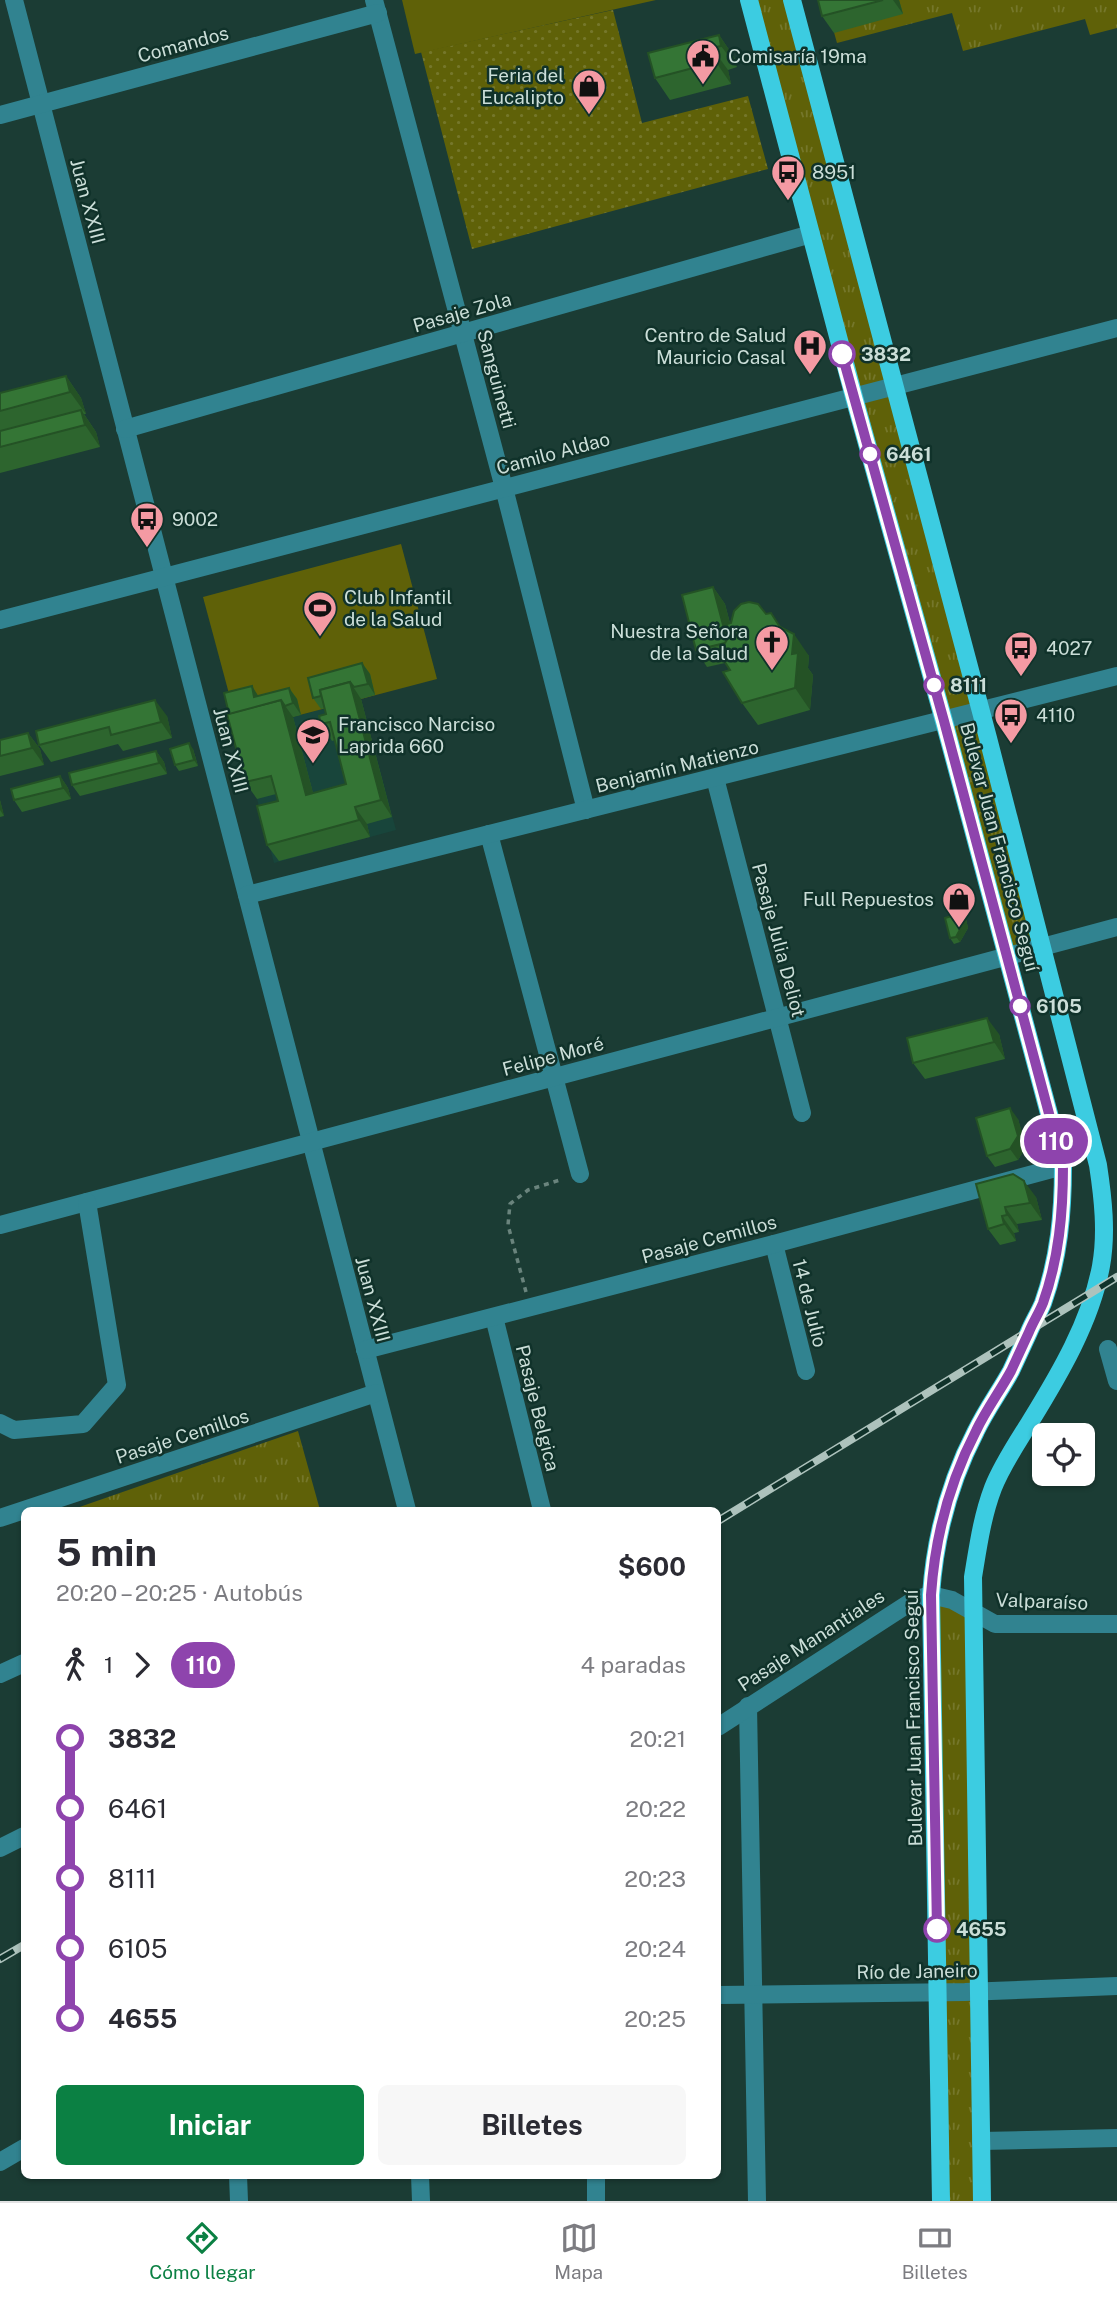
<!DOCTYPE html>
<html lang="es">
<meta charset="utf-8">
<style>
:root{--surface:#fff;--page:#f7f7f7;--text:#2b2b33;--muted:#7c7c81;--line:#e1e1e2;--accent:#0b8043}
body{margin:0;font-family:"Public Sans",sans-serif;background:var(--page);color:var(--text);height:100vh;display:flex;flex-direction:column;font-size:26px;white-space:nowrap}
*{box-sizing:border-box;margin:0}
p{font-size:23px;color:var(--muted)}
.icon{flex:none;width:38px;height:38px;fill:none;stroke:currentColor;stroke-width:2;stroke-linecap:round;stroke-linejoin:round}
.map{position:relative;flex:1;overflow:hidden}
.sheet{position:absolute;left:21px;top:1507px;width:700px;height:672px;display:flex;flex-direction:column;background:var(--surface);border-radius:10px;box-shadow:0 2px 5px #0004}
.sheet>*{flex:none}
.badge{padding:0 14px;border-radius:23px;font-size:24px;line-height:46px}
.controls{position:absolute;left:1032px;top:1423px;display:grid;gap:14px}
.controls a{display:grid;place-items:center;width:63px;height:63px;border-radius:10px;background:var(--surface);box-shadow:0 2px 5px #0004;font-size:35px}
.map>.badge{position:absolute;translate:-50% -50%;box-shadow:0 0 0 4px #fff}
.legs{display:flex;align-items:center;gap:10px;height:77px;padding:0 35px;font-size:23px}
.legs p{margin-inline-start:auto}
.head{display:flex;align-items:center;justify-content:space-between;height:119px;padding:0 35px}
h1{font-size:38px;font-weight:700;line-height:52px}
.cta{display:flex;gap:14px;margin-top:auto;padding:14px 35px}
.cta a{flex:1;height:80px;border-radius:10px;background:var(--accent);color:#fff;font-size:28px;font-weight:700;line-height:80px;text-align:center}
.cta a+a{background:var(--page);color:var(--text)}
ul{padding:0 35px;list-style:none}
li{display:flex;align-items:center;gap:24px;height:70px;font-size:26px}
li i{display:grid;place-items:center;width:10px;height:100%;margin:0 9px;background:currentColor}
li i::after{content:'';width:18px;height:18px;margin:-9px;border:5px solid;border-radius:50%;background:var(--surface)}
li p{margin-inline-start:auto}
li:first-child i{background:linear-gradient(#0000 50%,currentColor 0)}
li:last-child i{background:linear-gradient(currentColor 50%,#0000 0)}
.tab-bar{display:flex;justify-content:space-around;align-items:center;height:98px;border-top:2px solid var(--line);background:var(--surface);font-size:19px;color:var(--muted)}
.tab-bar a{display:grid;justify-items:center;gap:4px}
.tab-bar .selected{color:var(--accent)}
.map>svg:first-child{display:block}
.built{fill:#18453b}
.grass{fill:url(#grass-tufts)}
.park{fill:url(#park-dots)}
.garden{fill:#5f6108}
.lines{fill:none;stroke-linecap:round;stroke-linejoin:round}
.path{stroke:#6a847d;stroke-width:3.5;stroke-dasharray:5 5;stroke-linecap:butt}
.minor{stroke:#318390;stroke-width:18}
.major{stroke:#3ccce1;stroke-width:18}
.rail-casing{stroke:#adc2bc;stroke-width:8}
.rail{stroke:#10322a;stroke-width:5;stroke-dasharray:16;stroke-linecap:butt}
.wall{fill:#2d652e}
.shaded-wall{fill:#245225}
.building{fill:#347535;stroke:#245225;stroke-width:2}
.line-1-casing{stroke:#fff;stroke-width:16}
.line-1{stroke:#8e44ad;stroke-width:10}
.stop-1-dot{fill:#fff;stroke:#8e44ad;stroke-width:3.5}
.labels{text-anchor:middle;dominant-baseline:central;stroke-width:5;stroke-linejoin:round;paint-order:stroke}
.street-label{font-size:19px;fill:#cbded8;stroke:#10322a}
.poi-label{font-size:19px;fill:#cbded8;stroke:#10322a;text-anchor:start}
.stop-label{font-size:19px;font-weight:bold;fill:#cbded8;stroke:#10322a;text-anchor:start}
</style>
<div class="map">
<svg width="1117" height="2201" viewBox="0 0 1117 2201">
<defs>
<pattern id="grass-tufts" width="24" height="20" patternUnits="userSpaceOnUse" patternTransform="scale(1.75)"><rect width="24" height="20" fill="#5f6108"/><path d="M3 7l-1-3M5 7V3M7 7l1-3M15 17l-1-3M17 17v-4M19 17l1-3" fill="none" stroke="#75772b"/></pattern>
<pattern id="park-dots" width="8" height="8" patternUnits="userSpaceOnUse" patternTransform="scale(1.75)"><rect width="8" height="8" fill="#5f6108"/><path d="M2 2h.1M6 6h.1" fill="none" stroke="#75772b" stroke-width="1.8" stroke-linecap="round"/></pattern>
</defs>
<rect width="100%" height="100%" fill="#1b3c34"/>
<path class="built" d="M361 699 396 830 274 863 239 731Z"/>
<g class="grass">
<path d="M749 0H792L1043 947 1007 956Z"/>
<path d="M825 0H1117V28L1090 35 1085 19 963 51 952 13 837 43Z"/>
<path d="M298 1431 320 1510H71Z"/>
<path d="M938 1596 973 1613 982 2201H941Z"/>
</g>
<path class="park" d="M613 10 642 123 748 96 768 169 472 249 421 52Z"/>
<g class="garden">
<path d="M402 0H656L415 54Z"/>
<path d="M401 544 437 679 239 731 203 597Z"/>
</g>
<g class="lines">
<path class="path" d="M526 1292 508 1225 510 1204 528 1190 563 1179"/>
<g class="minor">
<path d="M14 0 407 1510"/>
<path d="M374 0 504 488 586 810"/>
<path d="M0 115 378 13"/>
<path d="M125 429 811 234"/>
<path d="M0 620 1117 328"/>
<path d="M715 778 802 1113"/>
<path d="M489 834 580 1174"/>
<path d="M247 895 1117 676"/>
<path d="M0 1225 1117 927"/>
<path d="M774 1244 806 1371"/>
<path d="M494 1317 542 1510"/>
<path d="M1108 1349 1117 1381"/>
<path d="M365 1350 774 1244 1063 1166"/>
<path d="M0 1423 14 1430 83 1424 117 1385 87 1202"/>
<path d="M0 1518 376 1393"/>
<path d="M0 1674 24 1663"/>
<path d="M748 1706 757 2201"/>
<path d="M718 1727 914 1600 931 1595 952 1600 995 1624H1117"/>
<path d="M0 1848 24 1836"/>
<path d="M718 1995 965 1992 1117 1986"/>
<path d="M981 2141 1117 2138"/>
<path d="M0 2162 24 2148"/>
<path d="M238 2175 239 2201"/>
<path d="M420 2175 421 2201"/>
<path d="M596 2175V2201"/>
</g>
<g class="major">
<path d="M749 0 854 397 944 721 1063 1166C1063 1213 1059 1258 1043 1303 1039 1313 1033 1322 1029 1332 1023 1345 1017 1358 1011 1371 1000 1391 986 1410 976 1431 949 1483 935 1537 931 1595L941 2201"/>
<path d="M792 0 988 738 1098 1165C1103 1198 1107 1233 1101 1266 1091 1321 1059 1375 1030 1422 1017 1443 1002 1465 993 1488 982 1517 978 1547 973 1577L982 2201"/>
</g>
<g class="rail-casing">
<g id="rail">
<path d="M718 1521 1117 1277"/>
<path d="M0 1959 24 1945"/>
</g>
</g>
<use href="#rail" class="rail"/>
</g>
<g class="wall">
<path d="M818 0H899L903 14 834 33 822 16Z"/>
<path d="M719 35 734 57 737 67 728 70 731 84 670 100 655 78Z"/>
<path d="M66 376 81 398 86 414H84L96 432 100 447 0 473V393Z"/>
<path d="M713 587 725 604 730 623 766 614 781 627 809 656 808 668 813 675 810 710 758 725 742 703 730 670 725 663 707 667 696 650Z"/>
<path d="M362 663 370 674 375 695 361 699 392 817 367 824 370 837 279 861 267 845 278 801 276 794 257 799 245 782 259 696 289 688 297 699 301 715 293 717 313 793 346 784 335 740 332 741 321 724 326 714 325 708 321 709 313 698Z"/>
<path d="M167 716 172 738 123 751 118 744 51 762 39 745 36 731Z"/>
<path d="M28 733 40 749 44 765 0 776V740Z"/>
<path d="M193 749 198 766 179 771 175 765Z"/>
<path d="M156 751 164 762 167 774 80 796 72 785Z"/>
<path d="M60 776 68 788 71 799 22 812 14 800Z"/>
<path d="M0 800 4 816 0 817Z"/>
<path d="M962 913 966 919 968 928 960 942 954 944 950 938Z"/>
<path d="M999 1034 1005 1059 925 1079 913 1063Z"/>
<path d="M1018 1119 1026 1147 1018 1160 995 1167 987 1156Z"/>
<path d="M976 1184 1036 1197 1042 1220 1017 1224 1019 1232 1014 1233 1016 1241 1000 1245 988 1229Z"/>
</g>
<g class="shaded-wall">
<path d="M893 0H899L903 14Z"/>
<path d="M719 35 734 57 737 67 721 46Z"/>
<path d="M712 48 728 70 731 84 716 62Z"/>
<path d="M66 376 81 398 86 414 70 392Z"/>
<path d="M81 410 96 432 100 447 85 425Z"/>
<path d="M713 587 725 604 739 659 727 643Z"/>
<path d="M794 634 809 656 808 668 813 675 810 710 795 688 792 654Z"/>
<path d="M362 663 370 674 375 695 368 684Z"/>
<path d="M350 682 361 699 392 817 381 800Z"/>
<path d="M252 686 259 697H254Z"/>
<path d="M289 688 297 699 301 715 293 703Z"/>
<path d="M155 700 167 716 172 738 161 722Z"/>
<path d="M281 700 293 717 318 812 306 795Z"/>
<path d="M28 733 40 749 44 765 32 748Z"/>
<path d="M189 743 193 749 198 766 194 760Z"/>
<path d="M156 751 164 762 167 774 159 763Z"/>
<path d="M60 776 68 788 71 799 63 788Z"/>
<path d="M0 800 4 816 0 810Z"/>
<path d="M355 807 367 824 370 837 359 820Z"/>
<path d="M962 913 966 919 968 928 960 942 956 937Z"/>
<path d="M987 1018 999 1034 1005 1059 994 1042Z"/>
<path d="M1010 1108 1018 1119 1026 1147 1018 1160 1010 1149Z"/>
<path d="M1024 1181 1036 1197 1042 1220 1030 1203Z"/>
<path d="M1005 1207 1017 1224 1019 1232 1007 1215Z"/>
<path d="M1002 1216 1014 1233 1016 1241 1004 1224Z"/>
</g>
<g class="building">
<path d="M818 0H883L822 16Z"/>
<path d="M719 35 721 46 712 48 716 62 655 78 648 53Z"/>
<path d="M66 376 70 392 0 411V393Z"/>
<path d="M81 410 85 425 0 447V431Z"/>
<path d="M713 587 727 640 725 643 696 650 682 595Z"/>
<path d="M749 602 758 604 766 614 771 613 780 627 794 634 792 654 798 653 795 688 742 703 723 672 730 670 719 653 728 638 727 624 731 623 734 611 741 604Z"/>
<path d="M362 663 368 684 354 687 350 682 320 690 321 696 313 698 308 678Z"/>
<path d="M350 682 381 800 355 807 359 820 267 845 257 806 278 801 271 776 245 782 227 714 281 700 306 795 346 784 330 722 321 724 319 716 326 714 320 690Z"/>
<path d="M252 686 254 697 289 688 293 703 285 706 281 700 229 714 224 693Z"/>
<path d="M155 700 161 722 111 735 109 727 39 745 36 731Z"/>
<path d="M28 733 32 748 0 756V740Z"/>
<path d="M189 743 194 760 175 765 170 749Z"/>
<path d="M156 751 159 763 72 785 69 773Z"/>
<path d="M60 776 63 788 14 800 11 789Z"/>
<path d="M962 913 964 922 956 937 950 938 945 918Z"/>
<path d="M987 1018 994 1042 913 1063 907 1038Z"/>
<path d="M1010 1108 1018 1136 1010 1149 987 1156 976 1118Z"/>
<path d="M1013 1174 1024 1181 1030 1203 1005 1207 1007 1215 1002 1216 1004 1224 988 1229 976 1184Z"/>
</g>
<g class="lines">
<g class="line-1-casing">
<path id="line-1" d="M842 354 944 721 1063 1166C1063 1213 1059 1258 1043 1303 1039 1313 1033 1322 1029 1332 1023 1345 1017 1358 1011 1371 1000 1391 986 1410 976 1431 949 1483 935 1537 931 1595L937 1929"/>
</g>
<use href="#line-1" class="line-1"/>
</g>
<defs>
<g id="civic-pin" transform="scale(1.75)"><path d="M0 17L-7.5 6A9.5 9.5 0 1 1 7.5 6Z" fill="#f49aa3" stroke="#10322a"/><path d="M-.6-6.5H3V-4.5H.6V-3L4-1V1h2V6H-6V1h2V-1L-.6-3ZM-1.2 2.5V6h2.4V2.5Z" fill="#111"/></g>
<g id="shop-pin" transform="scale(1.75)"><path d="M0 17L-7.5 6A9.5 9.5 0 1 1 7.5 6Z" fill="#f49aa3" stroke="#10322a"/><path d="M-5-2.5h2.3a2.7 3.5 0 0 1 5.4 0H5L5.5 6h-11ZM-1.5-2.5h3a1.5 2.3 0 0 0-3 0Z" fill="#111"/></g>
<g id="bus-pin" transform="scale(1.75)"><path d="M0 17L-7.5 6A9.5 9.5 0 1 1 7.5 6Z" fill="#f49aa3" stroke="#10322a"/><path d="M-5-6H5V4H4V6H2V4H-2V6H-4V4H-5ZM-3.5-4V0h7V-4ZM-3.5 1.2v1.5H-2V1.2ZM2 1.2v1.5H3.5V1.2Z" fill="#111"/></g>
<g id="hospital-pin" transform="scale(1.75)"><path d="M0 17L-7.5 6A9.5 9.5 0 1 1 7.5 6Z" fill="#f49aa3" stroke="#10322a"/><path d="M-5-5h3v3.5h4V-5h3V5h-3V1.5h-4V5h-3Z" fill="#111"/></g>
<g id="stadium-pin" transform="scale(1.75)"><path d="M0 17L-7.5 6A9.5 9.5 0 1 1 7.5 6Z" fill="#f49aa3" stroke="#10322a"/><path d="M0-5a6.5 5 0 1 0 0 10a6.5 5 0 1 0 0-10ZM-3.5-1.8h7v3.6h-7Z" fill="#111"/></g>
<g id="church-pin" transform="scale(1.75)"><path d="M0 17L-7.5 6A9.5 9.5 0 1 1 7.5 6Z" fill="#f49aa3" stroke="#10322a"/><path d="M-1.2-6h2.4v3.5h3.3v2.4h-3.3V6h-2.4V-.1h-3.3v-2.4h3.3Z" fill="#111"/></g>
<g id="school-pin" transform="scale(1.75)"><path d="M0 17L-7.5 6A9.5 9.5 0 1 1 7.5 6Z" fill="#f49aa3" stroke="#10322a"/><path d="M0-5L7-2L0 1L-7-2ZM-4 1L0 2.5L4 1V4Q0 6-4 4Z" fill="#111"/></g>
</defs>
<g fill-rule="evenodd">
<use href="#civic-pin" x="703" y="56"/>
<use href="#shop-pin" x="589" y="86"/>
<use href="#bus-pin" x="788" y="172"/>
<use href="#hospital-pin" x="810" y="346"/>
<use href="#bus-pin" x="147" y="519"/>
<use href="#stadium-pin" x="320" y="608"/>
<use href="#church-pin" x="772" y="642"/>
<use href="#bus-pin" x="1021" y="648"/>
<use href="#bus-pin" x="1011" y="715"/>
<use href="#school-pin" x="313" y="735"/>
<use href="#shop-pin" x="959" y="899"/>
</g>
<g class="stop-1-dot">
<circle cx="842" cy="354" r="12"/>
<circle cx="870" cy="454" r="9"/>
<circle cx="934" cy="685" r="9"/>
<circle cx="1020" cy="1006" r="9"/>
<circle cx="937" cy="1929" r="12"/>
</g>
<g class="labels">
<g class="street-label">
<text transform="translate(183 44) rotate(-15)">Comandos</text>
<text transform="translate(88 201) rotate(75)">Juan XXIII</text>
<text transform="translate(462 312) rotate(-16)">Pasaje Zola</text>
<text transform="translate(497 379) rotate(75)">Sanguinetti</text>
<text transform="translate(553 453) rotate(-15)">Camilo Aldao</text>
<text transform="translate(231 750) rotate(75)">Juan XXIII</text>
<text transform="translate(677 766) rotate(-14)">Benjamín Matienzo</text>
<text transform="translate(1000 847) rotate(75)">Bulevar Juan Francisco Seguí</text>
<text transform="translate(779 940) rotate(75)">Pasaje Julia Deliot</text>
<text transform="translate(553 1056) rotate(-15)">Felipe Moré</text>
<text transform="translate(709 1239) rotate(-15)">Pasaje Cemillos</text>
<text transform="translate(373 1299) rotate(75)">Juan XXIII</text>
<text transform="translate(810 1303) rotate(76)">14 de Julio</text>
<text transform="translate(538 1408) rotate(76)">Pasaje Belgica</text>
<text transform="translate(182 1436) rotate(-18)">Pasaje Cemillos</text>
<text transform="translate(1042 1601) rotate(2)">Valparaíso</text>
<text transform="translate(811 1640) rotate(-33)">Pasaje Manantiales</text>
<text transform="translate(913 1718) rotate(-91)">Bulevar Juan Francisco Seguí</text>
<text transform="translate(917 1971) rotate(-1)">Río de Janeiro</text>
</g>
<g class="poi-label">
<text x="728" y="56">Comisaría 19ma</text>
<text x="564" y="75" text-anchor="end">Feria del<tspan x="564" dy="22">Eucalipto</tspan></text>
<text x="812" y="172">8951</text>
<text x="786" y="335" text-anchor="end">Centro de Salud<tspan x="786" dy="22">Mauricio Casal</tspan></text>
<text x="172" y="519">9002</text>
<text x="344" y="597">Club Infantil<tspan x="344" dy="22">de la Salud</tspan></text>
<text x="748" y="631" text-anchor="end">Nuestra Señora<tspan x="748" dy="22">de la Salud</tspan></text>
<text x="1046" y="648">4027</text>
<text x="1036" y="715">4110</text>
<text x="338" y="724">Francisco Narciso<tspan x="338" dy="22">Laprida 660</tspan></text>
<text x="934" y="899" text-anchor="end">Full Repuestos</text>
</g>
<g class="stop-label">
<text x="861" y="354">3832</text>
<text x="886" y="454">6461</text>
<text x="950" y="685">8111</text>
<text x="1036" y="1006">6105</text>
<text x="956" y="1929">4655</text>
</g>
</g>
</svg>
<div class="controls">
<a><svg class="icon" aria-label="locate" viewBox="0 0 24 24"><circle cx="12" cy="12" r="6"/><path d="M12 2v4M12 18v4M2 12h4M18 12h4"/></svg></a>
</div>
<b class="badge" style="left:1056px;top:1141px;background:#8e44ad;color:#fff">110</b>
<section class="sheet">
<div class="head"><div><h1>5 min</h1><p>20:20 – 20:25 · Autobús</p></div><b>$600</b></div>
<div class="legs"><svg class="icon" aria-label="walk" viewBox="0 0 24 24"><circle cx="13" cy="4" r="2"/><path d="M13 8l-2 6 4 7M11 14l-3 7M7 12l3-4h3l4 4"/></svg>1<svg class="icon" aria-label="forward" viewBox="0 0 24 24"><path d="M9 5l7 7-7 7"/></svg><b class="badge" style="background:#8e44ad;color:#fff">110</b><p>4 paradas</p></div>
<ul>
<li><i style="color:#8e44ad"></i><b>3832</b><p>20:21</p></li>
<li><i style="color:#8e44ad"></i><span>6461</span><p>20:22</p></li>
<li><i style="color:#8e44ad"></i><span>8111</span><p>20:23</p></li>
<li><i style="color:#8e44ad"></i><span>6105</span><p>20:24</p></li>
<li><i style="color:#8e44ad"></i><b>4655</b><p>20:25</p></li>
</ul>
<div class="cta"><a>Iniciar</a><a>Billetes</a></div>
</section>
</div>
<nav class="tab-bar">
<a class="selected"><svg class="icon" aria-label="directions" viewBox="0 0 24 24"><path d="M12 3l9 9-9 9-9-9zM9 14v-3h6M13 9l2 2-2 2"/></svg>Cómo llegar</a>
<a><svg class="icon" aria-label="map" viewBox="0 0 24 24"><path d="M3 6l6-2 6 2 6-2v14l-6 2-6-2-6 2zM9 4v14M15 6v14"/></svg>Mapa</a>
<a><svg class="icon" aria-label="tickets" viewBox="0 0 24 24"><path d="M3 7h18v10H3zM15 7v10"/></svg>Billetes</a>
</nav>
